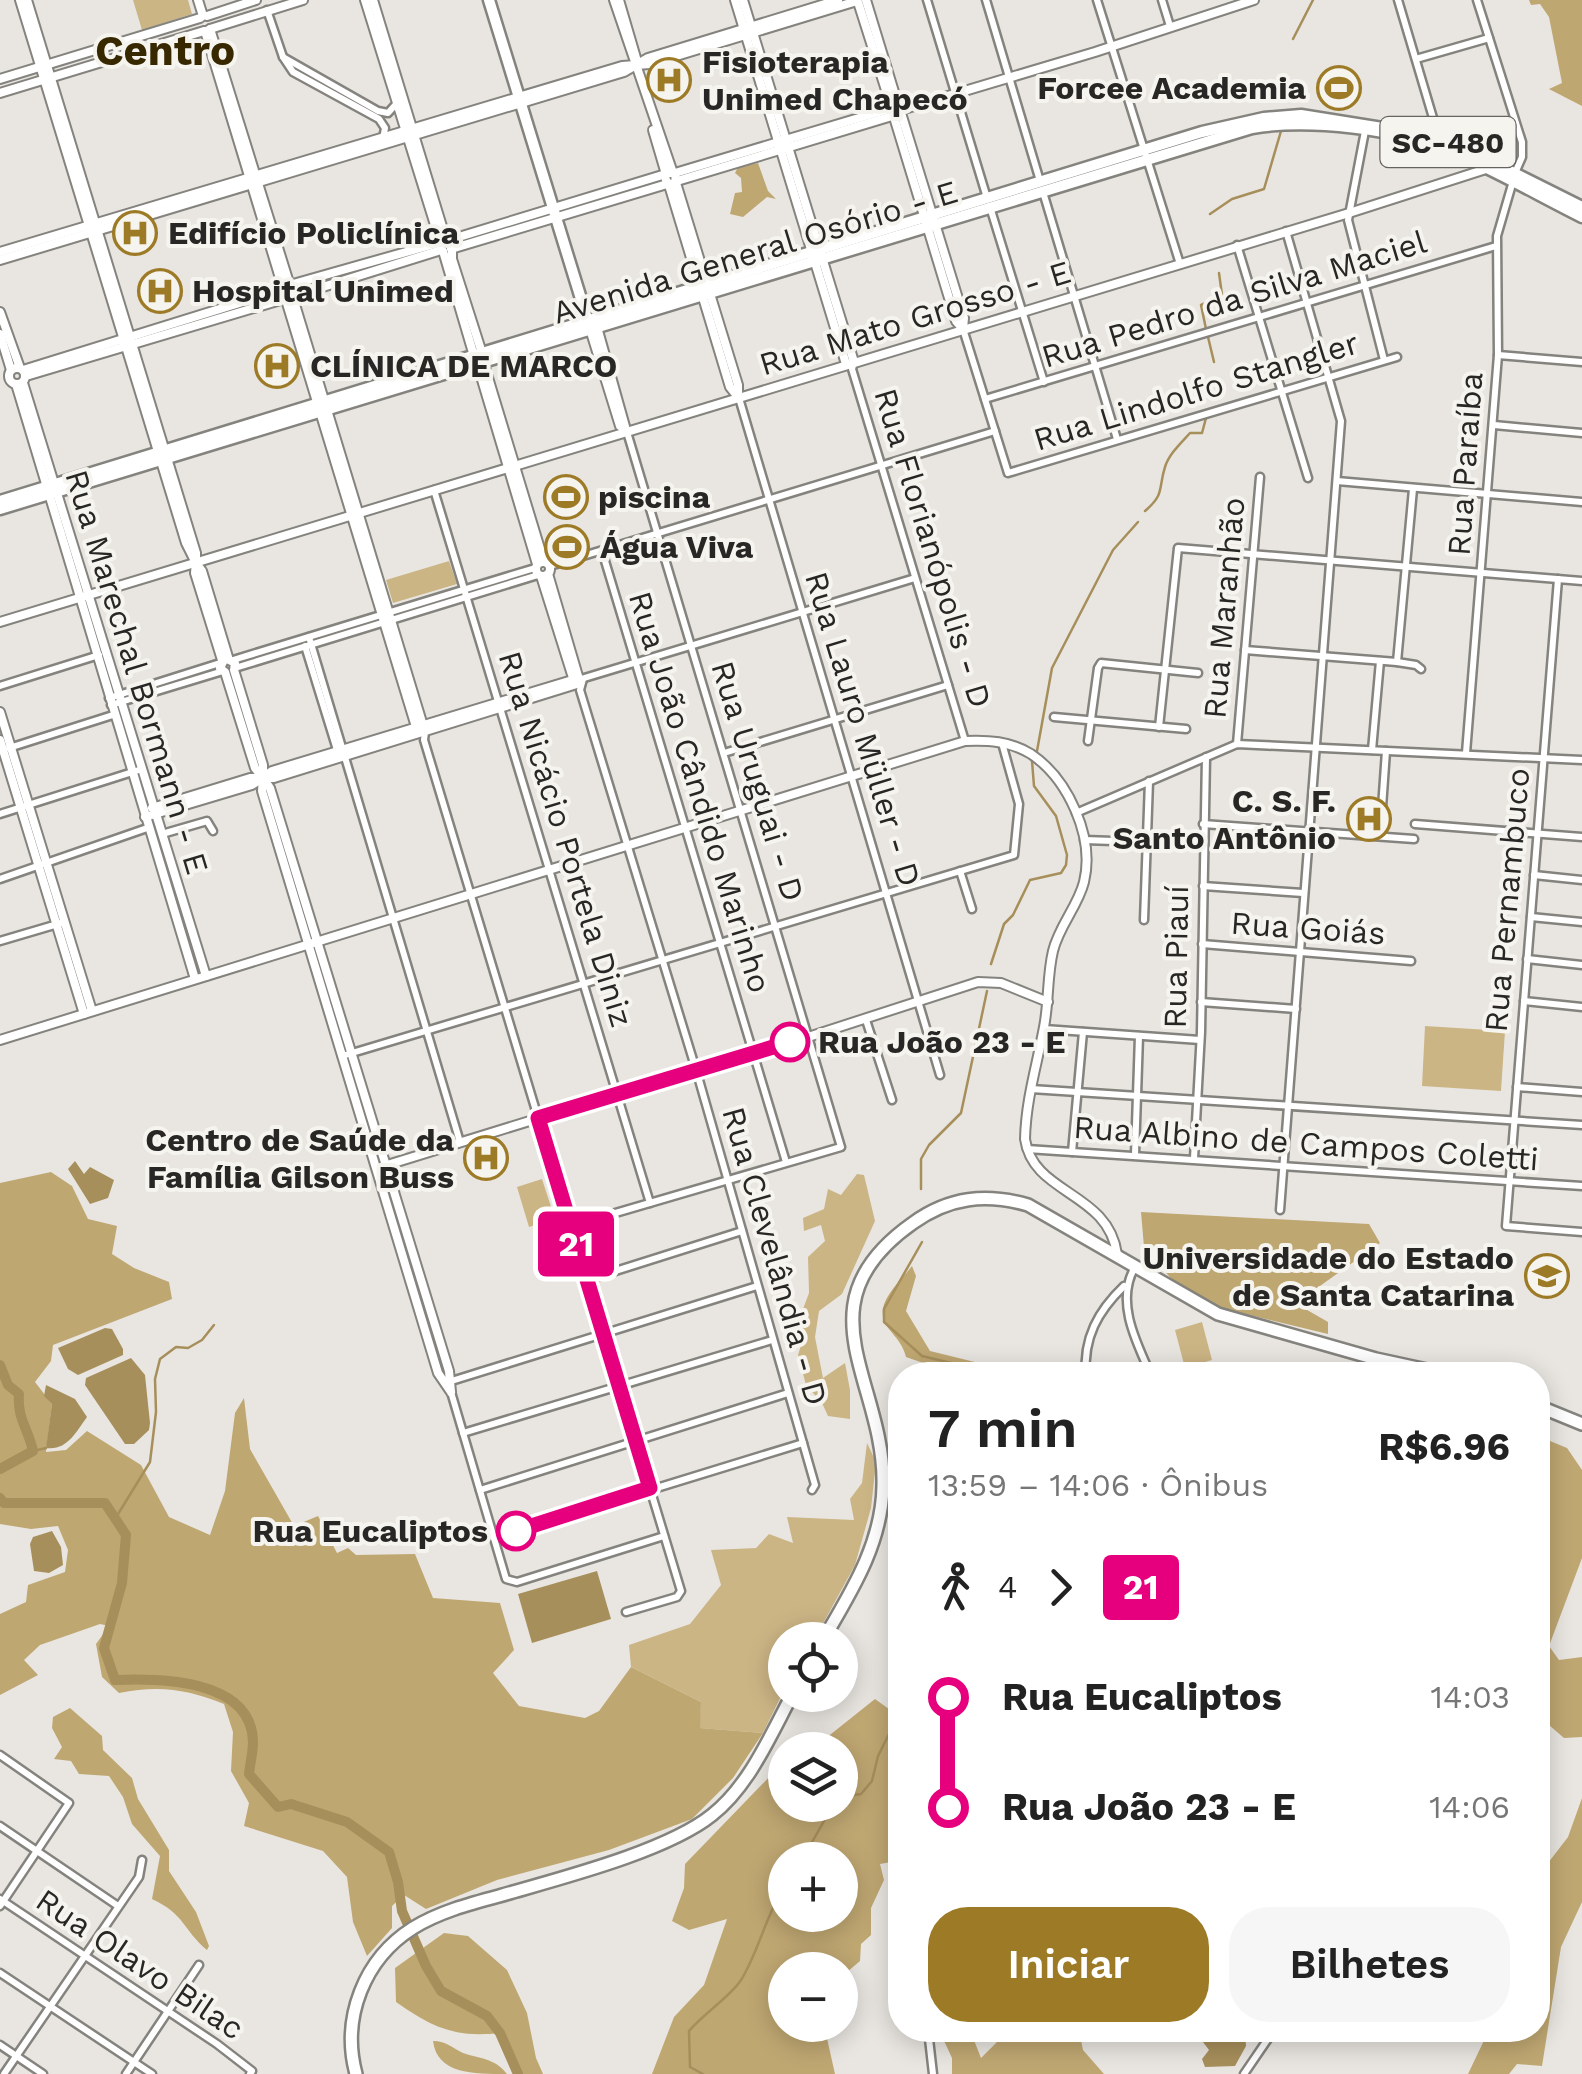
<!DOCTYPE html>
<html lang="pt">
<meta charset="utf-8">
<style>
:root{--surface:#fff;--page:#f6f6f6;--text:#222;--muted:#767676;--accent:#9d7b26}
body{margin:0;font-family:"Work Sans",sans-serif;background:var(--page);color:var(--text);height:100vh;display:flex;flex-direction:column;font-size:38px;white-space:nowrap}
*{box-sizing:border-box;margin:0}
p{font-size:32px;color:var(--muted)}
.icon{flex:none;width:55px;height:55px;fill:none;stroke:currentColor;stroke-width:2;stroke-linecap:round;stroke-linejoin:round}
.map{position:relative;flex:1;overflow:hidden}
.panel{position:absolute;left:888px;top:1362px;width:662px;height:680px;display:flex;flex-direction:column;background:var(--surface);border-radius:40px;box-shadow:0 5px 25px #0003}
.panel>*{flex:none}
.badge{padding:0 20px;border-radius:8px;font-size:35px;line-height:65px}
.buttons{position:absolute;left:768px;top:1622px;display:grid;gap:20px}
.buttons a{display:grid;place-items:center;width:90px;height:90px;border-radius:50%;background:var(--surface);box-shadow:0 5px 25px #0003;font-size:50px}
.map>.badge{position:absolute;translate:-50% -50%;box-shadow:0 0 0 5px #fff}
.legs{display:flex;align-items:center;gap:15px;height:110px;padding:0 40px;font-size:32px}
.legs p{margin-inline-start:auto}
.summary{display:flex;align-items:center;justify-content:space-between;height:170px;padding:0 40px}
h1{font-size:55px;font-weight:600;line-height:75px}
.button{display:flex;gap:20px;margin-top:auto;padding:20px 40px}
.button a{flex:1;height:115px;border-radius:40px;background:var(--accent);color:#fff;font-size:40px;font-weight:600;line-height:115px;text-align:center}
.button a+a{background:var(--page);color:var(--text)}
ul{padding:0 40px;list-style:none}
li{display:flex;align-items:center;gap:35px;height:110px;font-size:38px}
li i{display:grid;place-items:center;width:15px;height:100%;margin:0 12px;background:currentColor}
li i::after{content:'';width:25px;height:25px;margin:-12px;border:8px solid;border-radius:50%;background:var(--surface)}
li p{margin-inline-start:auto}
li:first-child i{background:linear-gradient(#0000 50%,currentColor 0)}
li:last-child i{background:linear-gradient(currentColor 50%,#0000 0)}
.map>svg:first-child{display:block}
.green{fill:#ccb585}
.forest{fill:#bfa772;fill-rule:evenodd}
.water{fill:#a78f5b}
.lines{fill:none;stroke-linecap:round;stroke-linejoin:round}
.stream{stroke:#a78f5b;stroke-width:2.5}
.river{stroke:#a78f5b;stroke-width:10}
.minor-casing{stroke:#85837e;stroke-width:11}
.tertiary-casing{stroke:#85837e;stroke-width:12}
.primary-casing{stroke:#85837e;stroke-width:15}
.trunk-casing{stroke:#85837e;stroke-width:16}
.minor{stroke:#fff;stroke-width:6}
.tertiary{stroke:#fff;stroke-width:8}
.primary{stroke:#fff;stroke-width:10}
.trunk{stroke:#fff;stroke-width:11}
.line-1-casing{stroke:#fff;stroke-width:22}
.line-1{stroke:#e6007e;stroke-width:15}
.stop-1-dot{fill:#fff;stroke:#e6007e;stroke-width:5}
.labels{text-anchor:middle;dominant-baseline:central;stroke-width:8;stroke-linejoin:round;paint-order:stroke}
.shield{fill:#f6f4ee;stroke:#666461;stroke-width:2.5}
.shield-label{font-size:30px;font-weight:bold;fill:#282725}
.poi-label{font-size:32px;font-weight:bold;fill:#282725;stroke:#f6f4ee;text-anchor:start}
.street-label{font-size:32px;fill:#282725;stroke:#f6f4ee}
.stop-label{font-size:32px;font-weight:bold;fill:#282725;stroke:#f6f4ee;text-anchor:start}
.district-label{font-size:42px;font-weight:bold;fill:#382800;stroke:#f6f4ee}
</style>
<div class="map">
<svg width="1582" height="2074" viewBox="0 0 1582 2074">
<rect width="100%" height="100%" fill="#e9e6e1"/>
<g class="green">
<path d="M133 0H188L192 14 142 30Z"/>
<path d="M449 561 457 584 393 603 386 580Z"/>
<path d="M1425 1026 1505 1031 1501 1091 1422 1086Z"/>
<path d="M857 1174 864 1175 875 1221 842 1294 819 1311 815 1337 823 1378 845 1363 850 1390V1419L828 1416 822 1403 806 1385 798 1355 802 1342 797 1325 809 1293 808 1257 825 1241 821 1225 804 1231 803 1218 824 1209 828 1189 841 1195Z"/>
<path d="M542 1179 555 1219 529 1227 517 1187Z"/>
<path d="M1202 1322 1212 1360 1185 1368 1175 1330Z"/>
<path d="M867 1443 876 1462 871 1508 855 1565 814 1640H785V1688L763 1733 699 1728 701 1702 631 1667 629 1645 690 1624 721 1585 711 1550 756 1548 769 1534 793 1543 787 1517 854 1520 850 1499 862 1483Z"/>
</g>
<g class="forest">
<path d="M1529 0H1582V106L1549 89 1562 83 1549 17 1540 4 1531 5Z"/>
<path d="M758 163 768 191 776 199 767 197 743 217 730 214 735 193 742 192 741 178 735 173 738 167Z"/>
<path d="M51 1172 72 1186 88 1219 117 1226 112 1254 134 1268 169 1282 172 1299 53 1345 51 1361 35 1382 52 1404 46 1452 66 1450 87 1431 141 1465 169 1517 210 1535 225 1491 235 1413 244 1398 250 1449 294 1526 318 1516 337 1553 348 1548 356 1555 415 1554 433 1598 500 1603 514 1650 493 1673 519 1706 585 1718 599 1711 631 1667 701 1702 700 1728 763 1733 733 1778 692 1819 609 1850 497 1880 426 1909 404 1895 392 1906V1928L367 1956 353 1922 347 1877 323 1851 244 1826 249 1803 231 1771 233 1732 224 1704C187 1689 159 1685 119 1693L102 1677 96 1644 109 1626 100 1624 40 1645 24 1660 38 1675 0 1695V1614L26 1602 28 1585 65 1572 68 1550 58 1526 31 1529 0 1524V1183Z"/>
<path d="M1141 1212 1369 1224 1380 1243 1306 1296 1302 1307 1328 1322V1334L1217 1307 1174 1282 1144 1247Z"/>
<path d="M912 1266 916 1276 906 1311 930 1351 991 1366 994 1375H958L906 1357C903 1345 897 1339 889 1329 870 1307 898 1284 912 1266Z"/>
<path d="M1538 1436 1567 1448 1582 1470V1558L1549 1646 1559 1660 1582 1657V1737L1564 1738 1542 1719 1538 1720Z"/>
<path d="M875 1699 900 1717V1857L897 1861 880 1864 884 1880 871 1908V1935L861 1944 860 1961 840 1978V1970H785V2025H824L835 2074H652L674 2017 704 1985 727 1919 689 1930 672 1921 684 1888 685 1864 774 1772 778 1756 785 1750V1805H840V1750H786L801 1739 821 1742ZM785 1860H840V1915H785Z"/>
<path d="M70 1708 102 1736 103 1750 132 1778 138 1799 169 1850V1871L196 1912 209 1946 207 1950C182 1929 186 1915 152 1899L160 1856 132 1824 123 1797 109 1776 79 1774 71 1761 54 1759 62 1747 52 1728 53 1717Z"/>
<path d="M1582 1798V1902L1561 1947 1542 2066 1517 2064 1509 2074H1468L1489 2030H1538V1895L1548 1863 1568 1837Z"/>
<path d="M444 1933 468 1936 507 1970 527 2013 536 2058 543 2074H518L500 2033C454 2038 432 2027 396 2002L395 1968Z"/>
<path d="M939 2030H970L981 2058 997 2042 999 2030H1079L1083 2050 1104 2074H952V2058Z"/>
<path d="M433 2041C447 2041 452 2048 463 2053 480 2059 495 2058 507 2074 473 2074 437 2074 433 2041Z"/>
</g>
<g class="water">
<path d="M75 1161 84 1174 90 1167 114 1180 108 1198 90 1204 68 1169Z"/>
<path d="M105 1328 112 1329 123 1349V1355L78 1375 68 1369 58 1348Z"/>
<path d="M131 1358 145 1375 150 1423 149 1430 134 1444H125L85 1385 86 1378Z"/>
<path d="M46 1385 75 1399 87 1417C76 1432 67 1451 46 1448L52 1404 44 1396Z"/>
<path d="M52 1531 61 1547 63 1565 49 1573 34 1571 30 1544 33 1537Z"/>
<path d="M597 1571 611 1619 532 1643 518 1594Z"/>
<path d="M1202 2030H1245L1246 2046 1235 2066 1205 2067 1202 2059 1209 2050 1203 2042 1206 2037Z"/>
</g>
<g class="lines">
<g class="stream">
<path d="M1293 39 1313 0"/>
<path d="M1210 214 1232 199 1264 189 1281 131"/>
<path d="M1206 329 1201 305 1222 295 1219 273"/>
<path d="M1208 337 1214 362"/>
<path d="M1145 511C1165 494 1158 489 1165 467 1169 454 1181 443 1190 433H1202L1206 418"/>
<path d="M1037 751 1052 668 1113 550 1138 522"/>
<path d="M991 964 1004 924 1013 915 1030 880 1061 873 1066 865 1067 855 1056 816 1034 786 1032 761"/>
<path d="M921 1189V1159L929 1145 961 1113 987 991"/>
<path d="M922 1242 884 1309V1322L922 1356 951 1363 970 1375"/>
<path d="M33 1451 46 1448"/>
<path d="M115 1519 150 1462 156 1412 155 1379 160 1359 176 1347 188 1348 202 1340 214 1325"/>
<path d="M840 1797 861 1794 872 1781 878 1756 900 1712"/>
<path d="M802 1860 833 1805"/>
<path d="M703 2074 690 2067 689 2031C703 2014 731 1996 741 1980 759 1951 766 1914 785 1886"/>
</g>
<g class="river">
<path d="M0 1365 8 1385 19 1394C17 1419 28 1428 33 1451L0 1469"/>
<path d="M0 1498 4 1503H105L126 1535 122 1583 104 1648 115 1680C160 1678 252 1679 253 1742 253 1752 250 1764 249 1774L278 1807 291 1804 347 1822 389 1852 398 1882 402 1911 426 1966 441 1991 487 2016 500 2033 518 2074"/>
</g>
<g class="minor-casing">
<g id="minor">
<path d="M927 0 987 198"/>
<path d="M986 0 1040 181"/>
<path d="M1097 0 1180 264"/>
<path d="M1162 0 1170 26"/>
<path d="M1398 0 1439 138"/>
<path d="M1477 0 1522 142V157L1515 173"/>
<path d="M267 10 283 57 293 72 379 119 385 128 383 139"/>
<path d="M283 57 378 111 388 113 397 103"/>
<path d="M1416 59 1489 38"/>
<path d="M1365 131 1348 220 1384 360"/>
<path d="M1043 192 1117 439"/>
<path d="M990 207 1044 382"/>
<path d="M1237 245 1308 478"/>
<path d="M963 329 1008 473 1397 357"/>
<path d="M1498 355 1582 362"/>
<path d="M854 362 852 369 965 741"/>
<path d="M739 398 940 1075"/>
<path d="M985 399 1496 246"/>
<path d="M1494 425 1582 433"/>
<path d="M1337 481 1582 502"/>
<path d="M434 490 650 1203"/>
<path d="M602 551 786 1162"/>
<path d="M550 566 995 431"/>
<path d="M1558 579 1506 1226 1582 1232"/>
<path d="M309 637 460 1142"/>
<path d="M305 646 338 753"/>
<path d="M1245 650 1397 662 1416 665 1421 669"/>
<path d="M233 660 535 568"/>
<path d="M1397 662 1413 489"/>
<path d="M235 668 538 575"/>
<path d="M581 679 915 578"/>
<path d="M583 679 580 690 697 1073 815 1485 812 1490"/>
<path d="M0 686 99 655"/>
<path d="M109 698 220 663"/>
<path d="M111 705 223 671"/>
<path d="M1054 717 1186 729"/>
<path d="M1159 727 1178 548 1582 581"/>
<path d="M425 732 424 740 681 1591 677 1597 626 1612"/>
<path d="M1088 741 1098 668 1101 663 1198 673"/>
<path d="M1237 744 1260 477"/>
<path d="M9 748 116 714"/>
<path d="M1372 750 1380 661"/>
<path d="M724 753 948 685"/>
<path d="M1466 753 1498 355 1497 236 1513 181"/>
<path d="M1076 813 1237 744 1582 760"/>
<path d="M0 814 142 769"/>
<path d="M1203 824 1414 839"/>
<path d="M1415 824 1582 837"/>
<path d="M162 834 207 821 213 831"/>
<path d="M1380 836 1386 751"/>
<path d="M1084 840 1203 844"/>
<path d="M960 871 972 909"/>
<path d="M1534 875 1582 880"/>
<path d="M0 879 150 827"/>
<path d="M1203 886 1303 893"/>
<path d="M1531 917 1582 922"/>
<path d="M1144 920 1149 781"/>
<path d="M0 941 61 923"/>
<path d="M1202 944 1411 961"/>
<path d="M1527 959 1582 965"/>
<path d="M1524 1001 1582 1007"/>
<path d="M1201 1002 1296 1009"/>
<path d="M866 1020 892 1100"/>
<path d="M1044 1029 1200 1040"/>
<path d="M342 1056 1014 855 1019 804 1002 743"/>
<path d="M1517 1087 1582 1092"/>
<path d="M1031 1089 1582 1125"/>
<path d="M1027 1149 1582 1186"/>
<path d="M1072 1152 1083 1032"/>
<path d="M1135 1154 1139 1036"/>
<path d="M1194 1158 1201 1032 1206 757"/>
<path d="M1280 1210 1341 421 1286 231"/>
<path d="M571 1226 841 1147 627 432"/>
<path d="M1135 1267C1115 1301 1136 1342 1151 1375"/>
<path d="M587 1280 742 1231"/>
<path d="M1086 1375C1083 1338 1098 1311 1124 1286"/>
<path d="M445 1383 757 1286"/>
<path d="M451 1392 506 1579 517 1582 664 1536"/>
<path d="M463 1433 772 1340"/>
<path d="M480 1490 788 1393"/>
<path d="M494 1538 803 1443"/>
<path d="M0 1755 69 1803 0 1906"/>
<path d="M0 1826 118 1906"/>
<path d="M0 1899 217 2044 252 2071 250 2074"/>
<path d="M0 1973 152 2074"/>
<path d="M928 2030 933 2074"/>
<path d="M0 2045 43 2074"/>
<path d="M4 2074 139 1877 142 1860"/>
<path d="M126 2074 199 1965"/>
<path d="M1244 2074 1274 2030"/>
</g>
</g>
<g class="tertiary-casing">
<g id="tertiary">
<path d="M20 0 186 543 196 563 195 573 222 660"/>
<path d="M27 0 196 553V563L202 571 228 657"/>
<path d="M198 0 203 16"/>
<path d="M365 0 440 241"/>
<path d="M373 0 444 233 452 244V259L482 353"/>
<path d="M614 0 673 173"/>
<path d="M619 0 636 58"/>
<path d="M735 0 846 364"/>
<path d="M743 0 854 362"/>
<path d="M866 0 898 105"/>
<path d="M858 2 891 106"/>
<path d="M207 16 256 0"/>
<path d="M210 29 290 286"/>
<path d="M210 29 303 0"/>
<path d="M205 31 283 288"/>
<path d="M0 79 200 18"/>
<path d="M0 93 204 31"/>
<path d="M901 110 1095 52 1254 0"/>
<path d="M901 113 964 318 963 329"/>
<path d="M894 117 956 321 963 329"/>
<path d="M653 130 666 174"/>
<path d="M675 173 889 109 893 105 900 107 901 113 894 117 889 109"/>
<path d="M677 181 892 116"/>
<path d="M676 183 738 385V397"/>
<path d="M669 185 730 387 738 397"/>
<path d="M449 240 669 173H675L676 183 667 184 665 176"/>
<path d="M451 249 667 184"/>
<path d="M443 251 474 356"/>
<path d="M0 252 622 66 650 64 857 1"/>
<path d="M0 260 624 72 648 58 838 0"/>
<path d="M286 286 438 243"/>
<path d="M294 296 441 250"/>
<path d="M293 298 424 729"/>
<path d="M286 300 417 730"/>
<path d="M0 312 20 368"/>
<path d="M597 327 626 430"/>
<path d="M590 329 620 426 626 430"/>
<path d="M0 334 11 370"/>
<path d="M483 361 544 562"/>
<path d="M477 363 537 564"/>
<circle cx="17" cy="376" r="8"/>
<path d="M23 370 281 290"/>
<path d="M26 376 284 299"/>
<path d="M23 383 206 976"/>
<path d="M16 384 195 979"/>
<circle cx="543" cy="569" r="7"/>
<path d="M541 576 574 681"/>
<path d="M0 622 1349 213 1486 169"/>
<path d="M0 712 92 1011"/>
<path d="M0 740 84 1014"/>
<path d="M152 808 250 778H263L272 771 579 678"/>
<path d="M145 817 252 785 263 778H274L580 683 548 574"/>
<path d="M0 1040 965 741C988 740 1010 741 1031 754 1068 779 1095 837 1084 882 1078 906 1059 926 1053 951 1047 976 1049 1002 1044 1027 1037 1065 1026 1099 1025 1139 1033 1195 1108 1191 1117 1254"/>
<path d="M384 1166 617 1094 697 1073 978 982 1001 983 1048 1002"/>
<path d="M451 1392 449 1371 270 788 263 778V765L234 670 235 663 225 658 220 668 225 672 255 768 263 778 262 791 438 1373 451 1392"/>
</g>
</g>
<g class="primary-casing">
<g id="primary">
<path d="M489 0 590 328"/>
<path d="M0 501 1202 132 1264 118 1301 115 1426 135 1460 146 1582 207"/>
<path d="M0 509 1252 128C1309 118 1397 129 1450 151 1495 170 1538 195 1582 217"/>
</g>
</g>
<g class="trunk-casing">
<g id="trunk">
<path d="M1538 1406 1582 1424"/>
<path d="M823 1640C851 1592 882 1544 883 1486 886 1382 796 1305 913 1223 949 1197 986 1193 1028 1205L1218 1314 1376 1359 1450 1375"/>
<path d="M356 2074C341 2018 364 1959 413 1928 439 1912 469 1904 499 1896 557 1879 666 1852 712 1815 749 1786 770 1736 792 1695"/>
</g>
</g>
<use href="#minor" class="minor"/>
<use href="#tertiary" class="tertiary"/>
<use href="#primary" class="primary"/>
<use href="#trunk" class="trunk"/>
</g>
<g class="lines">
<g class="line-1-casing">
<path id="line-1" d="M516 1531 650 1488 538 1118 790 1042"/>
</g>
<use href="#line-1" class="line-1"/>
</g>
<defs>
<g id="hospital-ring" transform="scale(2.25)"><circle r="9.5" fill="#f6f4ee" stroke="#9d7b26" stroke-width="1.5"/><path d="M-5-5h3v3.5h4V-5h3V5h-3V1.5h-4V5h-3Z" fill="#9d7b26"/></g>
<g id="stadium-ring" transform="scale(2.25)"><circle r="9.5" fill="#f6f4ee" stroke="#9d7b26" stroke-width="1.5"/><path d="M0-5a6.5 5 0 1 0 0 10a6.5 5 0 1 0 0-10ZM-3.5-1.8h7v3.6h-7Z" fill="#9d7b26"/></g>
<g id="university-ring" transform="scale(2.25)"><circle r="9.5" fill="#f6f4ee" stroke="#9d7b26" stroke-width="1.5"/><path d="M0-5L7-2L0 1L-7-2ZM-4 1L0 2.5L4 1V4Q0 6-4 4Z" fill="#9d7b26"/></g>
</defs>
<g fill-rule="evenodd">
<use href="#hospital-ring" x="669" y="80"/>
<use href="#stadium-ring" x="1339" y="88"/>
<use href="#hospital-ring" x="135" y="233"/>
<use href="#hospital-ring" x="160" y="291"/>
<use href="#hospital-ring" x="277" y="366"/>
<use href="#stadium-ring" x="566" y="497"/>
<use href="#stadium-ring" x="567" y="547"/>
<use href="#hospital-ring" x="1369" y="819"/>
<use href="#hospital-ring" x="486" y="1158"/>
<use href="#university-ring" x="1547" y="1276"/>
</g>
<g class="stop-1-dot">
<circle cx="790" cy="1042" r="18"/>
<circle cx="516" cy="1531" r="18"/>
</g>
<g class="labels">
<rect class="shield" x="1380.5" y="117" width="135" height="50" rx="8"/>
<g class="shield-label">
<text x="1448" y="142">SC-480</text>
</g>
<g class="poi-label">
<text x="702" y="62">Fisioterapia<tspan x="702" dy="37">Unimed Chapecó</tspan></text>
<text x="1306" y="88" text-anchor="end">Forcee Academia</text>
<text x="168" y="233">Edifício Policlínica</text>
<text x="192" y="291">Hospital Unimed</text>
<text x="310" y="366">CLÍNICA DE MARCO</text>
<text x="598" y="497">piscina</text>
<text x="600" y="547">Água Viva</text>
<text x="1336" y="801" text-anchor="end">C. S. F.<tspan x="1336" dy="37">Santo Antônio</tspan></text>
<text x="454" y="1140" text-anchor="end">Centro de Saúde da<tspan x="454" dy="37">Família Gilson Buss</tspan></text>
<text x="1514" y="1258" text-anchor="end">Universidade do Estado<tspan x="1514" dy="37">de Santa Catarina</tspan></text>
</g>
<g class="street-label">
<text transform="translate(755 252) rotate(-17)">Avenida General Osório - E</text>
<text transform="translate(1234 299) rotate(-17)">Rua Pedro da Silva Maciel</text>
<text transform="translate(915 318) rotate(-17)">Rua Mato Grosso - E</text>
<text transform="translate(1196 391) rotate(-17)">Rua Lindolfo Stangler</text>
<text transform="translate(1465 464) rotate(-86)">Rua Paraíba</text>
<text transform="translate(933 548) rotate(73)">Rua Florianópolis - D</text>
<text transform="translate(1224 608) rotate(-85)">Rua Maranhão</text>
<text transform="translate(137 672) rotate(73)">Rua Marechal Bormann - E</text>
<text transform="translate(863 729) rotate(73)">Rua Lauro Müller - D</text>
<text transform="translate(758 781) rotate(73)">Rua Uruguai - D</text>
<text transform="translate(700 792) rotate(73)">Rua João Cândido Marinho</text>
<text transform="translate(566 839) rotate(73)">Rua Nicácio Portela Diniz</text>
<text transform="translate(1507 900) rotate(-85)">Rua Pernambuco</text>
<text transform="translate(1308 928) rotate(4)">Rua Goiás</text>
<text transform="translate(1176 957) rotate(-89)">Rua Piauí</text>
<text transform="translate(1306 1143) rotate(4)">Rua Albino de Campos Coletti</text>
<text transform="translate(775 1256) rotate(74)">Rua Clevelândia - D</text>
<text transform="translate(140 1964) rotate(34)">Rua Olavo Bilac</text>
</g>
<g class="stop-label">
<text x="818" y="1042">Rua João 23 - E</text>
<text x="488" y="1531" text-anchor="end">Rua Eucaliptos</text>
</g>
<g class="district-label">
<text x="165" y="50">Centro</text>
</g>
</g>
</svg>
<div class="buttons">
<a><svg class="icon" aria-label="locate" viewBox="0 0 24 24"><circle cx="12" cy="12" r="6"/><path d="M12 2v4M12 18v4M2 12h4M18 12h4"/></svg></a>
<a><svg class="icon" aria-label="layers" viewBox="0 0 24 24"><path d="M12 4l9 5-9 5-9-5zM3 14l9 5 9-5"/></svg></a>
<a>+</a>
<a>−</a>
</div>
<b class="badge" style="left:576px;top:1244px;background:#e6007e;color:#fff">21</b>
<section class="panel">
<div class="summary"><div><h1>7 min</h1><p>13:59 – 14:06 · Ônibus</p></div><b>R$6.96</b></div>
<div class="legs"><svg class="icon" aria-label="walk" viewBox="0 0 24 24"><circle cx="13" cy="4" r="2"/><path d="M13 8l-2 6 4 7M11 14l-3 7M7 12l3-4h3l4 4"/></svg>4<svg class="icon" aria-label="forward" viewBox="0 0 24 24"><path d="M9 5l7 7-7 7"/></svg><b class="badge" style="background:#e6007e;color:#fff">21</b></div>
<ul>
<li><i style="color:#e6007e"></i><b>Rua Eucaliptos</b><p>14:03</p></li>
<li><i style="color:#e6007e"></i><b>Rua João 23 - E</b><p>14:06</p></li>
</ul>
<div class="button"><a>Iniciar</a><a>Bilhetes</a></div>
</section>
</div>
